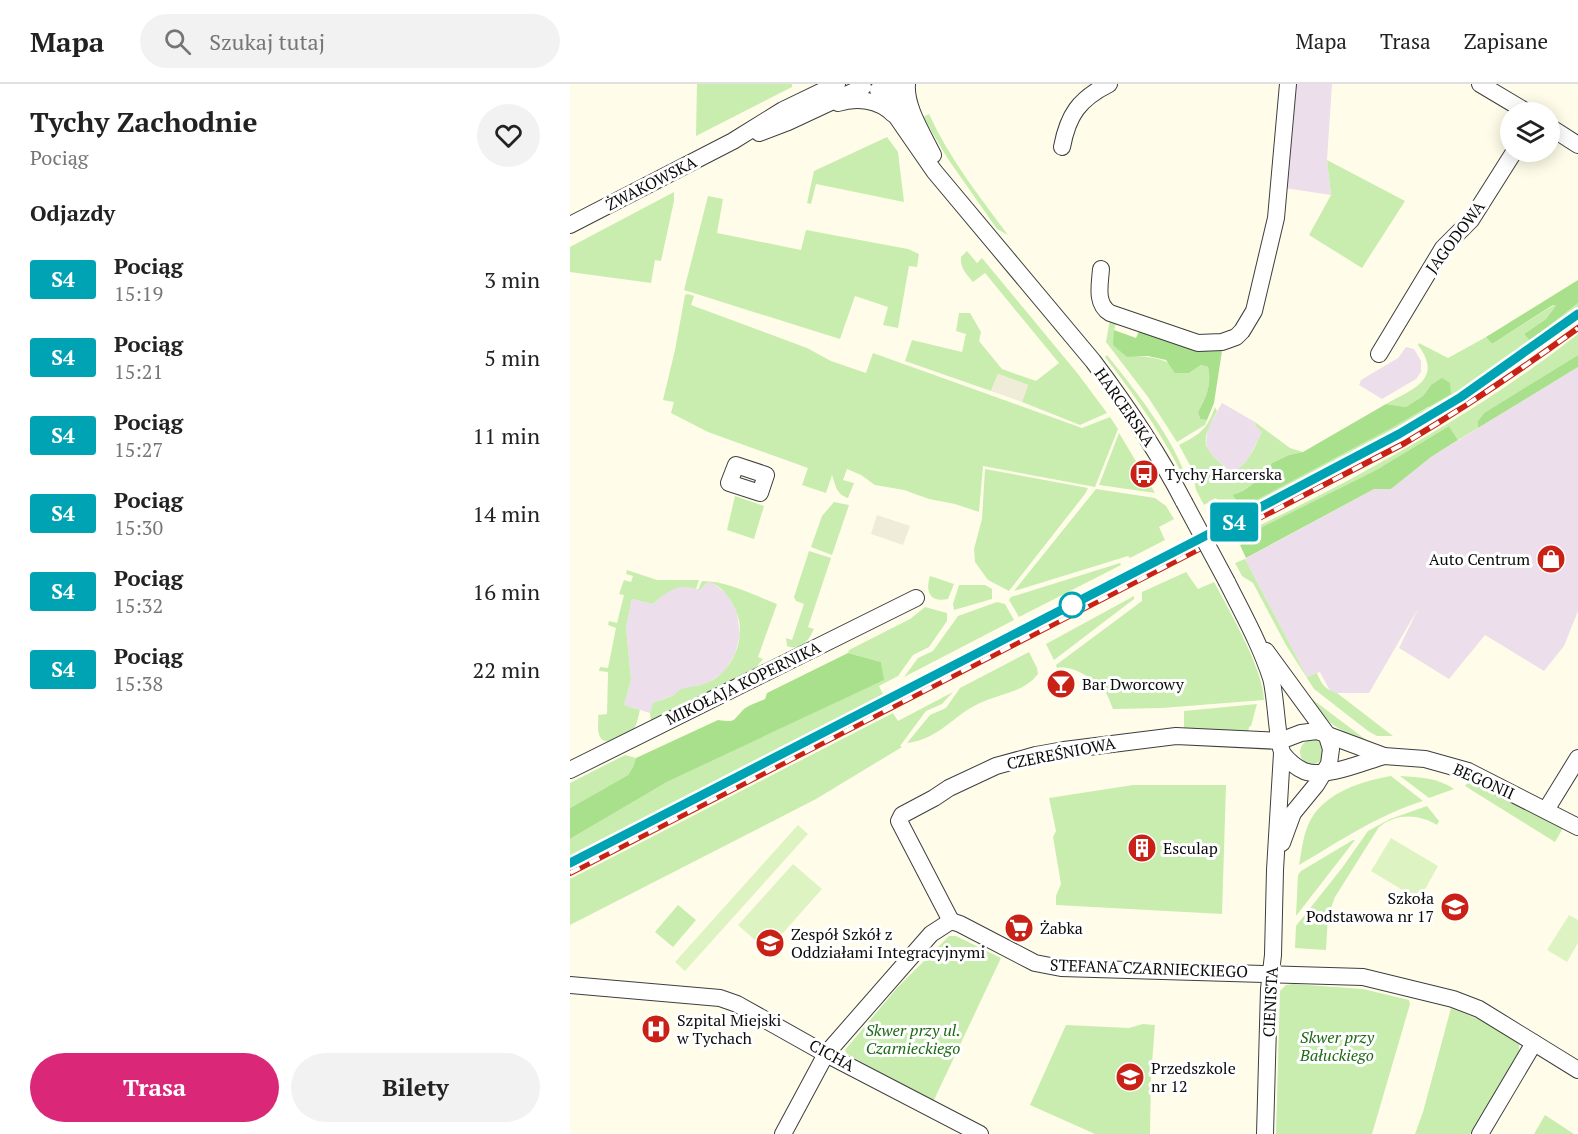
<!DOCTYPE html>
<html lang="pl">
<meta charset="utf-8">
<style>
:root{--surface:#fff;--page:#f2f2f2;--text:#222;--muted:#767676;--line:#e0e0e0;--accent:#db2777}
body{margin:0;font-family:"PT Serif",serif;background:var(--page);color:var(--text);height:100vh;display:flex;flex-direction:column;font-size:22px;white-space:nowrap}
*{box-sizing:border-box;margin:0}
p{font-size:20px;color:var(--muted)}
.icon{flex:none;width:33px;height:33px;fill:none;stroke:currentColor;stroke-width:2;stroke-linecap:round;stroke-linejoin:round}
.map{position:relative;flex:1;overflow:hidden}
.sheet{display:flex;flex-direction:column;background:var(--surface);width:570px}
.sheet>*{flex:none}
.badge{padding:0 12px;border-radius:4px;font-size:21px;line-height:39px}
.tools{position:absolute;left:930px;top:18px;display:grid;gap:12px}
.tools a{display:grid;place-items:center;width:60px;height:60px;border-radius:50%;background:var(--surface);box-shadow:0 3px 15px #0003;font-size:30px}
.map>.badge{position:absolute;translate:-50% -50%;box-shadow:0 0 0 3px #fff}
h2{padding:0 30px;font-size:22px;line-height:54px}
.round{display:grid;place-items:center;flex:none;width:63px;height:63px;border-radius:32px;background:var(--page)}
.summary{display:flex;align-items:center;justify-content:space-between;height:102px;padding:0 30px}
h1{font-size:28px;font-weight:600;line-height:45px}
.button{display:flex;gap:12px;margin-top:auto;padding:12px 30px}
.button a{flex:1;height:69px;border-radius:36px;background:var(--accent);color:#fff;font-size:24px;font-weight:600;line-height:69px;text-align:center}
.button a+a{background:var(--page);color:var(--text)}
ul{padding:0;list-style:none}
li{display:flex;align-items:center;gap:18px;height:78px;padding:0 30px}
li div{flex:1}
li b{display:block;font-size:22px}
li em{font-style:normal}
li .badge{min-width:66px;font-weight:700;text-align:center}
header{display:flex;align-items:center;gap:36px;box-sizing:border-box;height:84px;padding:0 30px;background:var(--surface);border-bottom:2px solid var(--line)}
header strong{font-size:28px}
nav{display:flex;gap:33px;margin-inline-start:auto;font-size:21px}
.search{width:420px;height:54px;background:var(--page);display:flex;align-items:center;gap:15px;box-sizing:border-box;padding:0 21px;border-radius:33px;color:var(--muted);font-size:22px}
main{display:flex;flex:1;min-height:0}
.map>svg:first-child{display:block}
.industrial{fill:#ecdeeb}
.green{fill:#c8edaf}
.forest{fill:#a9e08c}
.pitch{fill:#ddf4c2}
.plaza{fill:#efecd8}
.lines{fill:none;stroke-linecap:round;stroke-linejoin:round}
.minor-casing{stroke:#3e3e3e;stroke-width:18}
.minor{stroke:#fff;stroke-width:16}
.rail-casing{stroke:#c92115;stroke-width:6}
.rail{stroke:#fff;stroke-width:4;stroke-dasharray:11;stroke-linecap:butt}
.minor-bridge-casing{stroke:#3e3e3e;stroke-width:18;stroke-linecap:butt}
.minor-bridge{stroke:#fff;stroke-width:16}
.line-casing{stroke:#fff;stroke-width:14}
.line{stroke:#00a3b4;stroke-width:9}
.stop-dot{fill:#fff;stroke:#00a3b4;stroke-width:3}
.labels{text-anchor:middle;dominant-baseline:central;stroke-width:6;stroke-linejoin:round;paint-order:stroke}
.street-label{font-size:16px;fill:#0b0b0b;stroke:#fff}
.poi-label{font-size:16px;fill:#0b0b0b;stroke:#fff;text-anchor:start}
.park-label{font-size:16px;font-style:italic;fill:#1e6916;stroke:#fff}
</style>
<header>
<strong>Mapa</strong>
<div class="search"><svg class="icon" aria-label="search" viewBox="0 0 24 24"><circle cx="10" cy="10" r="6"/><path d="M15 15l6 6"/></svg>Szukaj tutaj</div>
<nav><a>Mapa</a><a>Trasa</a><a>Zapisane</a></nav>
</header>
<main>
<section class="sheet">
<div class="summary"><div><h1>Tychy Zachodnie</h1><p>Pociąg</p></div><a class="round"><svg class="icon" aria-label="heart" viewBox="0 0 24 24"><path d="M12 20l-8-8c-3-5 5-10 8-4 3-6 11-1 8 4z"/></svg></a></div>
<h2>Odjazdy</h2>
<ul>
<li><span class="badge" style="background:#00a3b4;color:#fff">S4</span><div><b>Pociąg</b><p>15:19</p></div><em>3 min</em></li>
<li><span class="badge" style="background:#00a3b4;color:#fff">S4</span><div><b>Pociąg</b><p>15:21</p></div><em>5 min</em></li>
<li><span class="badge" style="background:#00a3b4;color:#fff">S4</span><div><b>Pociąg</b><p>15:27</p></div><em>11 min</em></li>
<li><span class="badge" style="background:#00a3b4;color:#fff">S4</span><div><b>Pociąg</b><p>15:30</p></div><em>14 min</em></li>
<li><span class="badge" style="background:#00a3b4;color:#fff">S4</span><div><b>Pociąg</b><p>15:32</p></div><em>16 min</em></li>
<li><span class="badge" style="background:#00a3b4;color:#fff">S4</span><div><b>Pociąg</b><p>15:38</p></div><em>22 min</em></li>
</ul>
<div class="button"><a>Trasa</a><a>Bilety</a></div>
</section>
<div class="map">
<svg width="1008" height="1050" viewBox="0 0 1008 1050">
<rect width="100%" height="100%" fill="#fffde9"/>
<g class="industrial">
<path d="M723 0H762L757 76 761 111 715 104Z"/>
<path d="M836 263 844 265 851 277V288L846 295 812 315 789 301 791 296 828 274Z"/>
<path d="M1008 283V527L994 562 974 587 915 551 879 595 829 564 849 523 799 609H767L760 607 750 588 737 593 675 475 804 405H821L861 373Z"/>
<path d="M652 319 685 338 686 343 692 348 678 375 668 386 661 388 638 368 636 358 638 344Z"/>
<path d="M138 498 143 499 158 511 167 529 170 551 165 570 155 587 138 599 110 606 106 610 84 619 80 629 54 621 61 596 56 543 62 515 83 520 94 510 107 503 117 502 130 506Z"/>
</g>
<g class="green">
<path d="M127 0H222V3L126 52Z"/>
<path d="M359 30C379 74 409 112 438 151L427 145 378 75 353 33Z"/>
<path d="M317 53 328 68 334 118 246 100 241 120 237 119 244 87Z"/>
<path d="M757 76 835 117 792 184 739 151 761 111Z"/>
<path d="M104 108V117L91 177 85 176 81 199 0 188V163Z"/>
<path d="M138 112 153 115 147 149 231 166 236 146 338 165 349 170 347 183 339 182 328 244 313 241 318 223 285 212 270 255 114 206Z"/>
<path d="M397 167 407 179 412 174 508 290 537 329 510 341 452 318 458 301 428 290 421 307 335 277 342 256 392 268 396 250 386 247 389 229H400L411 248 409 257 432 285 466 297 489 279 415 189 403 198C396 190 390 184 391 173Z"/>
<path d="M118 210 124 212 121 221 237 264 261 277 296 289 303 269 512 344 540 333 548 345 525 403 413 382 409 428 385 420 359 415 334 406 305 401 291 391 277 385 273 396 284 399 278 414C266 410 266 402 262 391L256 409 232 401 238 384 138 348 101 329 104 318 93 316 105 266 115 211Z"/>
<path d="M1008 219V223L999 231 945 271 843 337 669 429 665 421 653 427 646 414 634 421 626 406 622 385 609 361C630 350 637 346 645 323L647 327C628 362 633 364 661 388 678 383 684 363 692 348L686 343 685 338 720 364 733 368 719 371 702 379 691 394 673 407 664 411 671 423 859 323 861 301 853 312 836 323 816 320C842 305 874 296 848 261L849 259 878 274 916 253 922 260 984 221 987 223 976 235 954 250 960 257Z"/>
<path d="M540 235 547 237 544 246 557 273C584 271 595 276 619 289L631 281 638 283C642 301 636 313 628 328L630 335 637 336 635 341 607 358 578 313 536 258Z"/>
<path d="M1008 250V271L914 329 908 337V344L888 356 879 342 806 386 680 449 679 447C718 427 758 408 797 386 870 346 942 302 1008 250Z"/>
<path d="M537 271C561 301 611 363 617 400 595 354 566 313 535 273Z"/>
<path d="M549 349 585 409 529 401Z"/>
<path d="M415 385 518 404 515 410 439 507 418 496 405 478 404 465 412 435Z"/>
<path d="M526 405 585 414 596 422 604 435 589 443 595 456 560 474 558 472 444 507Z"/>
<path d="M165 412 194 422 184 455 157 446Z"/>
<path d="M264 418 279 421 262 471 241 463 252 432Z"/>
<path d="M239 467 261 474 238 543 244 545C239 556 231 568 217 562L216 554 222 556 234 520 226 517 224 513Z"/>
<path d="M675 475 737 593 747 589C751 600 756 606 767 609L823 652H807L798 647 744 605 716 561 683 499 672 492 665 479Z"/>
<path d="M550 479 551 481 449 533 439 516 441 513Z"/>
<path d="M57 486 87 496H129L126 505C108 499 96 508 83 520L62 515 56 543 61 596 54 621 70 626C68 633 67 643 61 649 54 656 32 664 29 650 27 644 29 636 28 631L37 630 38 588 29 587 30 583 38 584 46 544 38 541 39 537 47 539 54 511 49 510 54 496 61 498 63 492 56 490Z"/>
<path d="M616 488 628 505 644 498C659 526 694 587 694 616L592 624 543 625C540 618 537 608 531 603 521 593 501 581 487 584L486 581 572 517V508Z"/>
<path d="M360 492 384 500 378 515C360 519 355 508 360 492Z"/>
<path d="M132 497C158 497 183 511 207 520L188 573 193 575 188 581 189 585 81 637 80 629 83 619C90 616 99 614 105 610 111 606 105 608 112 605 121 602 131 602 139 598 164 586 177 552 166 527 161 515 152 501 138 498L130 506H128Z"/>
<path d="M389 501H415L422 505V515L384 526 383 520Z"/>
<path d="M564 512V515L484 576 476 560Z"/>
<path d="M427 518 435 520 444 536 334 593 348 574 363 567 388 532Z"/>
<path d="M355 523 377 529V537L359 563 343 571 328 592 309 602 314 612 0 772V755L97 698 313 596 311 578 278 569 279 566 340 535Z"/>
<path d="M459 568 467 584 468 590C453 609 431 609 410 619 383 631 370 655 337 659L360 631 376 624 390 604Z"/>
<path d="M383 608 372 620 356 627 330 662 332 663 246 715 0 841V795L323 629 328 637Z"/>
<path d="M742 615 799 658C767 646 761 642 739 616Z"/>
<path d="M687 620 681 642 679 643 678 650 614 646V627Z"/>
<circle cx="742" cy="668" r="12"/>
<path d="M55 671 66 674 63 683 58 691 0 724V699Z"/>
<path d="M821 692 853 717C808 731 770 757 729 781 732 766 733 749 741 735 757 708 792 697 821 692Z"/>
<path d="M830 692C849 693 868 694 884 705L859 714Z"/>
<path d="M899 697 993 744 985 758 895 702Z"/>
<path d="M563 701H656L652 830 486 821V812L491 800 483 753 486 747 479 714Z"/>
<path d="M857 722 869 737 867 741C848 730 827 729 809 743L765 813 758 832 756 866 725 864 726 842 772 784 798 747 820 735Z"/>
<path d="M783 756H785L726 832 728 791 731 787Z"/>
<path d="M108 821 126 836 103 863 85 848Z"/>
<path d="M379 852H386L431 874 363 1018 277 970 275 966 327 904Z"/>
<path d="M723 900 793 905 839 916 840 920 802 1050H706L710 907 716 901Z"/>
<path d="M881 924 913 937 949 960V970L900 1050H845L853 1028Z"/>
<path d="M573 940 585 941 581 991 580 1050H525L460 1021 496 941 559 944Z"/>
<path d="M975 1031 1004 1050H964Z"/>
</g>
<g class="forest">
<path d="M1008 196V219L960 257 954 250 976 235 986 222 983 221 922 260 916 253Z"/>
<path d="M570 245 629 265 652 267 644 319 637 336 630 335 628 328C636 313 642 301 638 283L631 281 619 289H605L596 276 578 272 557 273 543 261 544 246 566 254Z"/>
<path d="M1008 271V283L908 344V337L914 329Z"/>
<path d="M872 294 880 299 881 310 823 343 671 424 663 411 673 407 691 394 702 379 719 371 733 368 816 320 836 323 853 312 861 301Z"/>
<path d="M879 342 888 356 861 373 821 405H804L676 474 670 461 682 455 680 449 806 386Z"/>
<path d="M278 569 311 578 314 596 97 698 0 755V724L58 691 63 683 66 674 148 636C165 638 162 638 172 627 177 621 189 618 195 615L197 609Z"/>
</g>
<g class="pitch">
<path d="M228 741 238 750 115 887 105 878Z"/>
<path d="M821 754 868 782 849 816 801 787Z"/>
<path d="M223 780 252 805 197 867 168 841Z"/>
<path d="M999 831 1008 836V859L997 878 977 866Z"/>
</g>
<g class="plaza">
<path d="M428 290 458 301 452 318 421 307Z"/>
<path d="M307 431 340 442 333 461 301 450Z"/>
</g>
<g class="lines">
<g class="minor-casing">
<g id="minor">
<path d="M320 0 335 26"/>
<path d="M337 0C335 23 353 50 363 71"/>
<path d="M910 0 957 28"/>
<path d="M308 6 364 87 523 277C557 322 588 368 614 418"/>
<path d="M268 19C287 13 309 16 323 30"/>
<path d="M980 43 1008 61"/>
<path d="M189 49 218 38 293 3"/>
<path d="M492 63C498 31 509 15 539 0"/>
<path d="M0 141 163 57 213 26 267 0"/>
<path d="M531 185C530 200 525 220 540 229L628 259 652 258 666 253 672 247 684 227 706 134 718 0"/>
<path d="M809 270 873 164 901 136 944 68"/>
<path d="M166 381 196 391 190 409 159 399Z"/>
<path d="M657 498C673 530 690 560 701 594 706 611 707 660 713 670 718 677 727 684 734 687 755 695 793 678 814 672"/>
<path d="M696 567 756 649 761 665 759 680 746 701 723 729 712 759"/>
<path d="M0 686 346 514"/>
<path d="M976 726 1008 674"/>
<path d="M381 837 329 737 332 731 364 714 379 704 426 682 466 671 494 666 606 652 710 657 731 649 747 647 814 672 855 675 898 687 1008 743"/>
<path d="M0 901 150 914 167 920 256 970 410 1050"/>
<path d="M213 1050 256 970 361 850 381 837 390 840 465 879 491 884 793 893 883 915 909 925 1008 986"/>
<path d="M695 1050 699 905 703 871 705 786 712 669"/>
<path d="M910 1050 964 959"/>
</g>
</g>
<use href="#minor" class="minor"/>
<g class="rail-casing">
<g id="rail">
<path d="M0 779 671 434 829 350 891 313 950 273 1008 230"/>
<path d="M0 789 835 359C895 323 952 285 1008 244"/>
</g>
</g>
<use href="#rail" class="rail"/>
<g class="minor-bridge-casing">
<path id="minor-bridge" d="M614 418 657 498"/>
</g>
<use href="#minor-bridge" class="minor-bridge"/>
</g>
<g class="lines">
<g class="line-casing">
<path id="line" d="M0 779 670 434 829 350 891 313 1008 230"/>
</g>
<use href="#line" class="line"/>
</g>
<defs>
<g id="bus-disc" transform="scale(1.5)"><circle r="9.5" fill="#c92115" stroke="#fff"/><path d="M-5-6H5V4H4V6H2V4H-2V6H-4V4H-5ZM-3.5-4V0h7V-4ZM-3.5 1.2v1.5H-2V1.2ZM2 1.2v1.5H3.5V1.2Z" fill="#fff"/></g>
<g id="shop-disc" transform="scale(1.5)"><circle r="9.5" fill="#c92115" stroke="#fff"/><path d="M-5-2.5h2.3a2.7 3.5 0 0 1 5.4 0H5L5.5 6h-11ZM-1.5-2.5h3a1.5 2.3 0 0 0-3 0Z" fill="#fff"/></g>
<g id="bar-disc" transform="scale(1.5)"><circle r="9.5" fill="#c92115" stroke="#fff"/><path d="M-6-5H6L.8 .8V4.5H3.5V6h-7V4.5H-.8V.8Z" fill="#fff"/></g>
<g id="building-disc" transform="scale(1.5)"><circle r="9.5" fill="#c92115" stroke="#fff"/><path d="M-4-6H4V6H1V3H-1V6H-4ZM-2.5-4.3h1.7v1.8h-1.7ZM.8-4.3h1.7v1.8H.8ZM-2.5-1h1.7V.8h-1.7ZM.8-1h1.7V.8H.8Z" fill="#fff"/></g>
<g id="school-disc" transform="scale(1.5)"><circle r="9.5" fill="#c92115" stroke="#fff"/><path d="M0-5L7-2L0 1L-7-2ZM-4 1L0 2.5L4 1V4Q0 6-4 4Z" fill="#fff"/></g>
<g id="supermarket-disc" transform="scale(1.5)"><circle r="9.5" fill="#c92115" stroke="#fff"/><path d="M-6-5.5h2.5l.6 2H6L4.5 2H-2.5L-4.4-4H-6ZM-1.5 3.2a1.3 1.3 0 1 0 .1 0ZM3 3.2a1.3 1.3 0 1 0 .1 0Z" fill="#fff"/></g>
<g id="hospital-disc" transform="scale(1.5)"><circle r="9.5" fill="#c92115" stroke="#fff"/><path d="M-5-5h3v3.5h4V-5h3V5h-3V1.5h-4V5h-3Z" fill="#fff"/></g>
</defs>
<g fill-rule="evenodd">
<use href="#bus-disc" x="574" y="390"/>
<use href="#shop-disc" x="981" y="475"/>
<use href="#bar-disc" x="491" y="600"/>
<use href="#building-disc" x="572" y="764"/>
<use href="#school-disc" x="885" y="823"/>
<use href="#supermarket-disc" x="449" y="844"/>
<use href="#school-disc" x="200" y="859"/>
<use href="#hospital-disc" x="86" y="945"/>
<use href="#school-disc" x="560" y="993"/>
</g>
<circle class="stop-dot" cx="502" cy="521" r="12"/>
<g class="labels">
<g class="street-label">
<text transform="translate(81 99) rotate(-27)">ŻWAKOWSKA</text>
<text transform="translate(885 153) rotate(-53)">JAGODOWA</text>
<text transform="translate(555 323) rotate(55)">HARCERSKA</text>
<text transform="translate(173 599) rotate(-26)">MIKOŁAJA KOPERNIKA</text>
<text transform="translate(491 669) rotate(-11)">CZEREŚNIOWA</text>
<text transform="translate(914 697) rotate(24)">BEGONII</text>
<text transform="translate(579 884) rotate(2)">STEFANA CZARNIECKIEGO</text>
<text transform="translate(700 918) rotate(-87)">CIENISTA</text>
<text transform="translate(262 971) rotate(28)">CICHA</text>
</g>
<g class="poi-label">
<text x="595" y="390">Tychy Harcerska</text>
<text x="960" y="475" text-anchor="end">Auto Centrum</text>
<text x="512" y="600">Bar Dworcowy</text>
<text x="593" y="764">Esculap</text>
<text x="864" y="814" text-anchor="end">Szkoła<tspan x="864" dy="18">Podstawowa nr 17</tspan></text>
<text x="470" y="844">Żabka</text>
<text x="221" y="850">Zespół Szkół z<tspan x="221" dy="18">Oddziałami Integracyjnymi</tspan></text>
<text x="107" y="936">Szpital Miejski<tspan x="107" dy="18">w Tychach</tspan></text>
<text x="581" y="984">Przedszkole<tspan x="581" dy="18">nr 12</tspan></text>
</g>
<g class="park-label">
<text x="343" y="946">Skwer przy ul.<tspan x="343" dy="18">Czarnieckiego</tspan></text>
<text x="767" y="953">Skwer przy<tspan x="767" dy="18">Bałuckiego</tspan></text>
</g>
</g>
</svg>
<div class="tools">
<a><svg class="icon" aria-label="layers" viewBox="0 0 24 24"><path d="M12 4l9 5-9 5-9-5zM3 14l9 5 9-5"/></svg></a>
</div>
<b class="badge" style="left:664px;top:438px;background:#00a3b4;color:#fff">S4</b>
</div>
</main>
